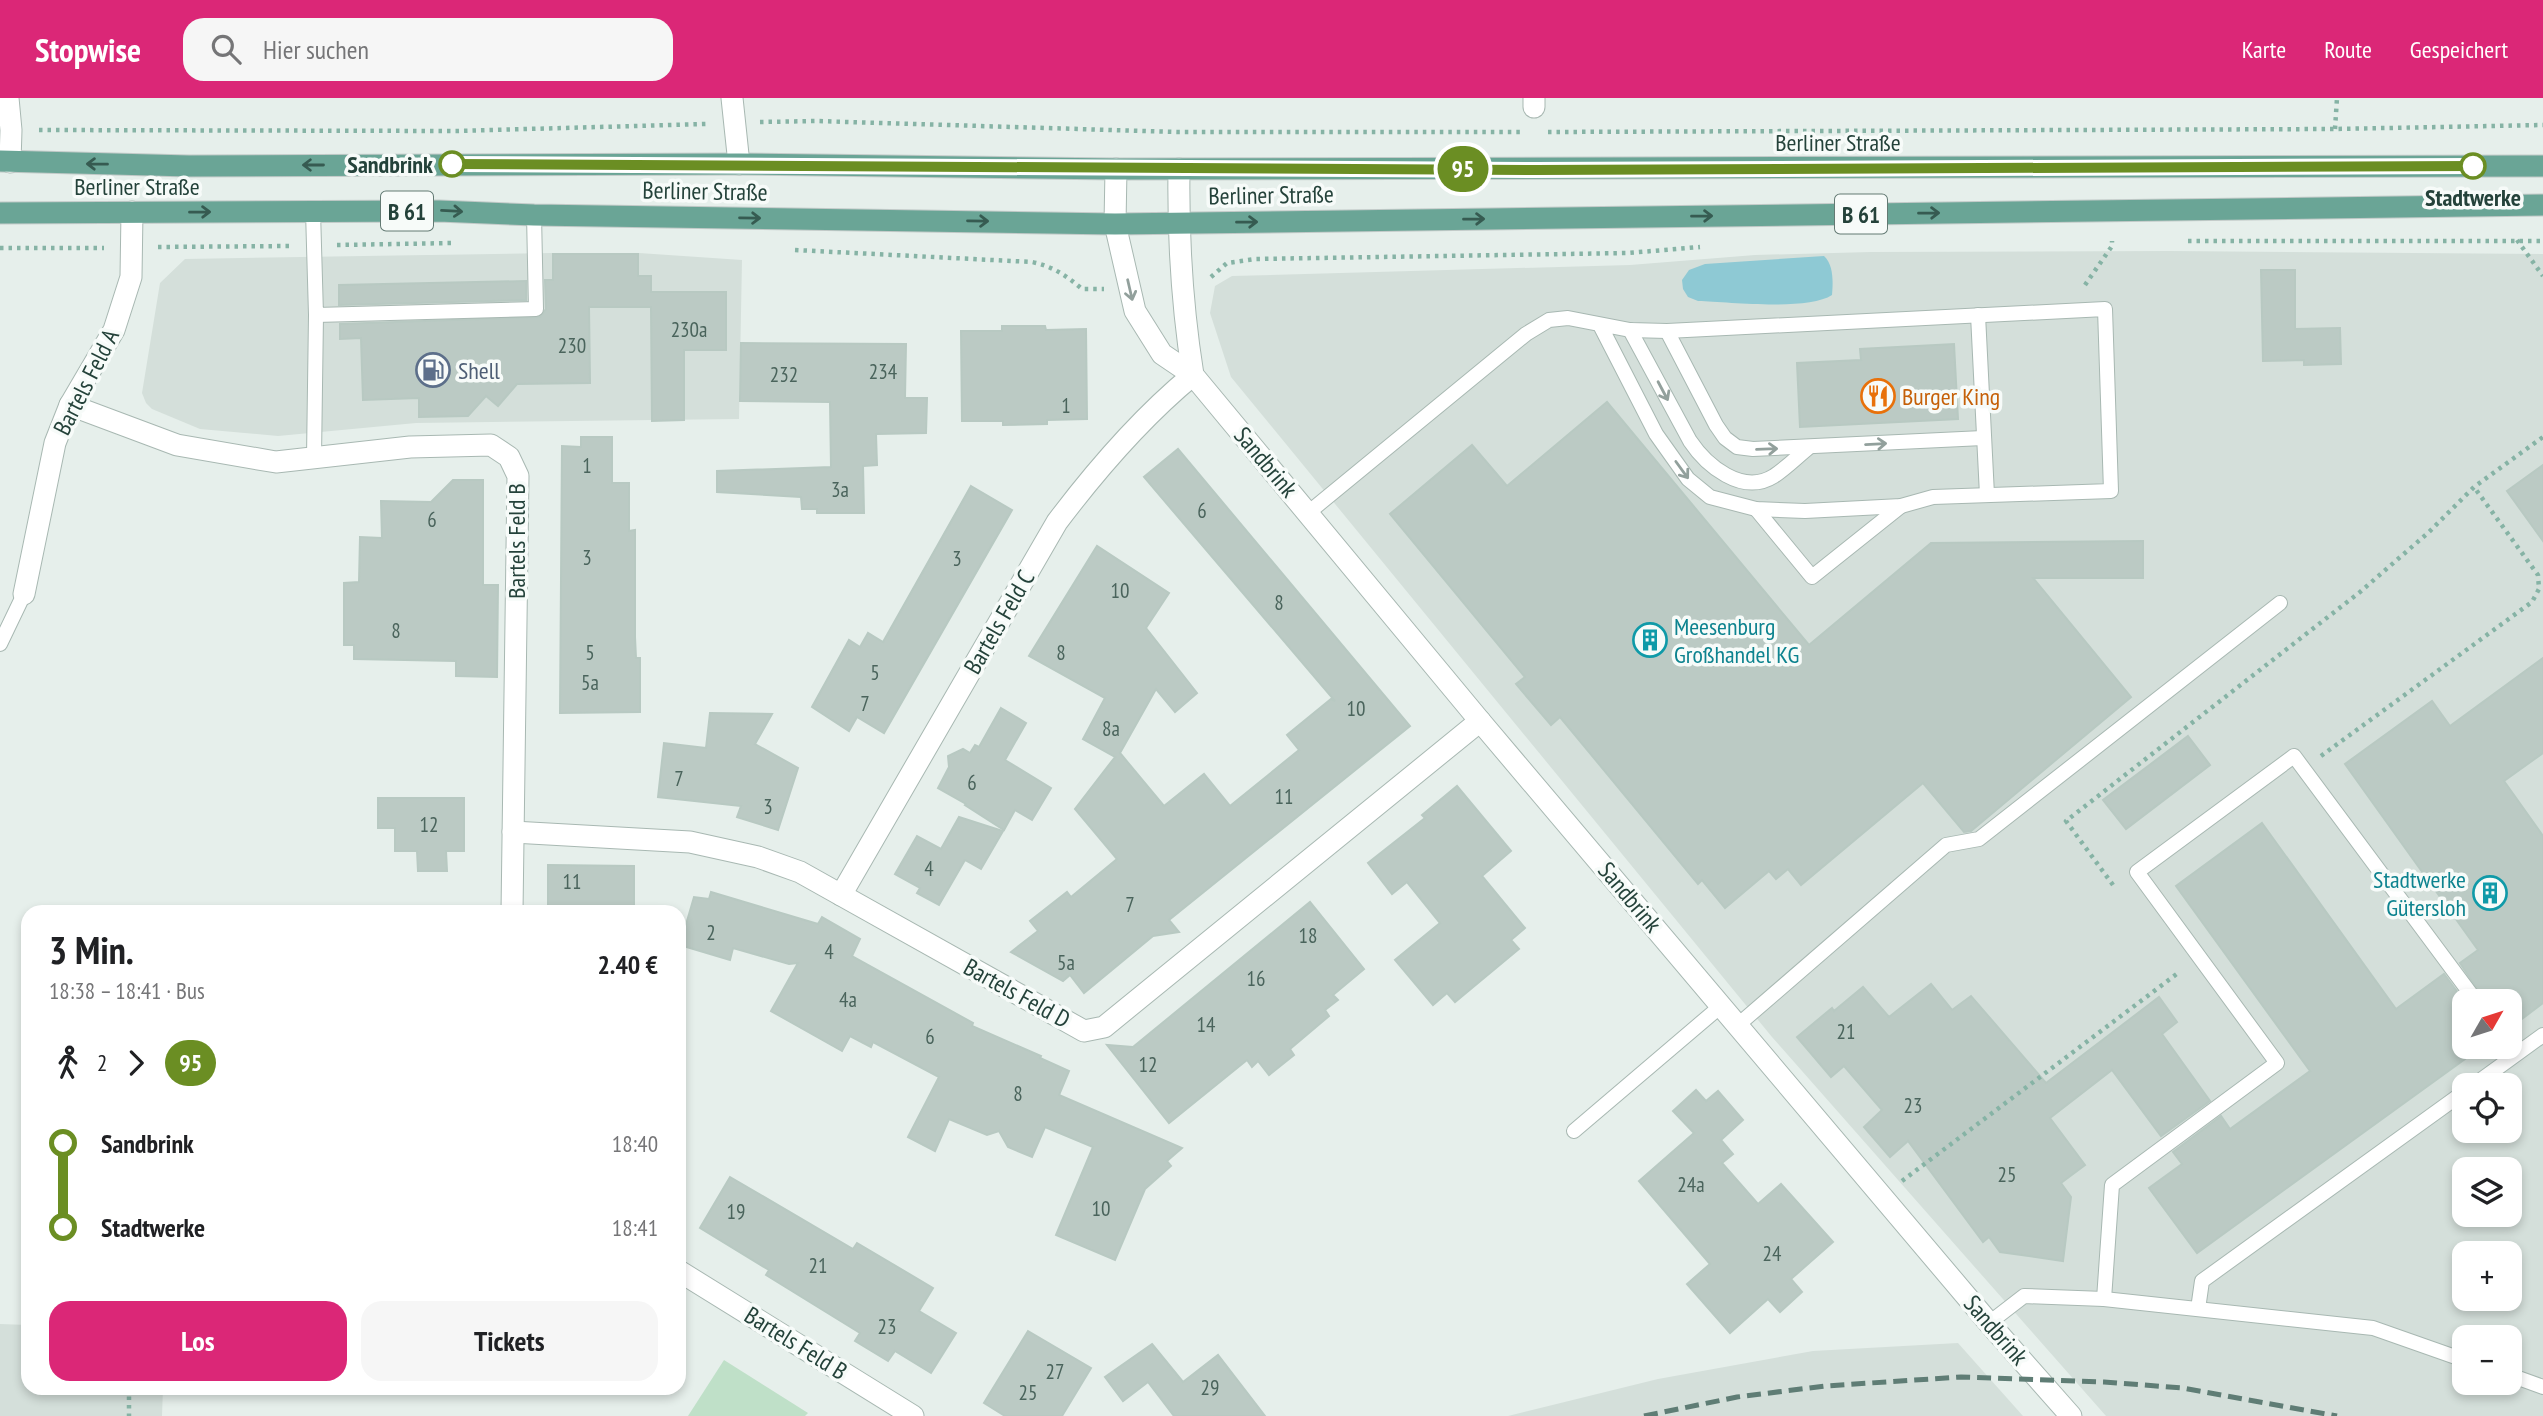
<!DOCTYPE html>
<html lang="de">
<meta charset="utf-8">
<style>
:root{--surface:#fff;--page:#f6f6f6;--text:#202124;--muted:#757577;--accent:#db2777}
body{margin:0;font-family:"PT Sans Narrow",sans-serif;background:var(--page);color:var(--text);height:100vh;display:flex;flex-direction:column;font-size:26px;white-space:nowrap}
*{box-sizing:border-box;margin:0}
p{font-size:23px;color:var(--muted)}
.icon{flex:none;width:38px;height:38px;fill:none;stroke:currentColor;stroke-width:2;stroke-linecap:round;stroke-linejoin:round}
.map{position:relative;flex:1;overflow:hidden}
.details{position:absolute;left:21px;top:807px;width:665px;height:490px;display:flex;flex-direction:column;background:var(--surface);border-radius:21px;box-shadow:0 4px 10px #0003}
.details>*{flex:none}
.badge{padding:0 14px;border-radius:23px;font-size:24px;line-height:46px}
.needle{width:46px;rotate:51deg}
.fabs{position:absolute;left:2452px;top:891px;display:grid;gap:14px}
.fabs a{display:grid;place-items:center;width:70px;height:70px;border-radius:14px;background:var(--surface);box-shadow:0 4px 10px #0003;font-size:35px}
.map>.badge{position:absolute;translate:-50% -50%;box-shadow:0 0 0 4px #fff}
.legs{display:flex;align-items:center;gap:10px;height:77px;padding:0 28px;font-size:23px}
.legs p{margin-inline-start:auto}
.overview{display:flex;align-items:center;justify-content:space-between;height:119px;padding:0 28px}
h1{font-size:38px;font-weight:700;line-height:52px}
.primary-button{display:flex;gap:14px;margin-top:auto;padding:14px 28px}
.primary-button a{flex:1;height:80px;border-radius:21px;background:var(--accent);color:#fff;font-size:28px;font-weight:700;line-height:80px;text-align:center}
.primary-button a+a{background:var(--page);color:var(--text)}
ul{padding:0 28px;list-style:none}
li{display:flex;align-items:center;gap:24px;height:84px;font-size:26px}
li i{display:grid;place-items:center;width:10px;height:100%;margin:0 9px;background:currentColor}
li i::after{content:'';width:18px;height:18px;margin:-9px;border:5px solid;border-radius:50%;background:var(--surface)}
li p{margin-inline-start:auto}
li:first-child i{background:linear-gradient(#0000 50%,currentColor 0)}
li:last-child i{background:linear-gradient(currentColor 50%,#0000 0)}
header{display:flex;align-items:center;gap:42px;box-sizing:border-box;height:98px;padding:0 35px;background:var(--accent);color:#fff}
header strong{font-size:33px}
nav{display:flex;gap:38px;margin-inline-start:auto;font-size:24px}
.search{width:490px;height:63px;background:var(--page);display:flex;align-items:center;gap:18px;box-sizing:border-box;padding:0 24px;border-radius:21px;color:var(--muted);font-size:26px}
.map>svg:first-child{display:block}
.built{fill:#d4dfda;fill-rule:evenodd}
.green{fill:#bfe0c8}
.water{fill:#8ec9d4}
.building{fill:#bbcac4;stroke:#b8c9c2;stroke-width:2}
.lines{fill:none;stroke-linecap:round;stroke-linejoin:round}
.lane-casing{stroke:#a8b8b2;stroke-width:16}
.street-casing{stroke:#a8b8b2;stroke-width:23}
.primary-casing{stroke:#c2cac8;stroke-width:23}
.path{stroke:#86b3a5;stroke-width:4.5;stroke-dasharray:3.5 5;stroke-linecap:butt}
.lane{stroke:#fff;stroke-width:14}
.street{stroke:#fff;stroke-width:21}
.primary{stroke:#6aa596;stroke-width:21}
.rail{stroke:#5f7d75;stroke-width:5;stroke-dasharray:14 7;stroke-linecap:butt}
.oneway{stroke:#365b51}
.oneway2{stroke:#92a09c}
.line-1-casing{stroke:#fff;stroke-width:16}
.line-1{stroke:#6b8e23;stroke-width:10}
.stop-1-dot{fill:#fff;stroke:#6b8e23;stroke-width:3.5}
.labels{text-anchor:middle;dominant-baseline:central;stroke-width:7;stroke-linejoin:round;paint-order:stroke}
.number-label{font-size:21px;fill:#4a645c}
.shield{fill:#f7fbf9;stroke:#637a73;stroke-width:2}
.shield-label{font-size:23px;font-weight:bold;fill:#24423a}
.street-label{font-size:24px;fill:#24423a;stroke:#f7fbf9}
.stop-label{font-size:24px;font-weight:bold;fill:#24423a;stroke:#f7fbf9;text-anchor:end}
.service-label{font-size:24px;fill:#4e5e75;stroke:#f7fbf9;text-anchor:start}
.food-label{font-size:24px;fill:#c56008;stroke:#f7fbf9;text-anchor:start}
.culture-label{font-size:24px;fill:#0d838f;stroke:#f7fbf9;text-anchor:start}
</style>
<header>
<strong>Stopwise</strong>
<div class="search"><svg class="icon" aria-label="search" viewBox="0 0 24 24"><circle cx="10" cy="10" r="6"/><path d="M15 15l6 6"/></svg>Hier suchen</div>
<nav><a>Karte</a><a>Route</a><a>Gespeichert</a></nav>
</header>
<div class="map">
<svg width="2543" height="1318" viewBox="0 0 2543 1318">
<rect width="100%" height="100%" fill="#e6efeb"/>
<g class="built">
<path d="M2170 153 2543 156V1318H2106L1772 939 1231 279 1210 215 1215 188 1232 178 1630 167 1755 157 1871 154ZM2464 903H2510V948H2464ZM2464 987H2510V1032H2464ZM2464 1071H2510V1116H2464ZM2464 1155H2510V1200H2464ZM2464 1239H2510V1284H2464Z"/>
<path d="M551 155H639L742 162 739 321 416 325 278 338 200 331 152 311 146 305 142 295 160 185 185 161Z"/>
<path d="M0 1226 28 1227V1290H163L162 1318H0Z"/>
<path d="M1958 1245 2023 1318H1508L1658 1281 1813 1253Z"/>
</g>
<path class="green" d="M724 1262 808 1315 805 1318H688Z"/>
<path class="water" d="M1824 158C1834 167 1833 185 1832 197 1808 213 1729 204 1698 203L1688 199 1683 191 1682 182 1689 172 1705 166Z"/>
<g class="building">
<path d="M553 156H638V178H651V194H726V252H684V322L652 323 651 209H589L590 285 517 286 498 308 486 298 468 318 419 319V300L363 302 361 240 340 241V226L540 219 546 211 545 182H553Z"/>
<path d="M2261 172H2295V231L2340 230 2341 266 2304 267V262L2263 263Z"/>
<path d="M526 183V202L339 207V187Z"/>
<path d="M1002 228H1045L1046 232 1086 231 1087 321 1047 322V326L1003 327V323H962L961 233H1002Z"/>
<path d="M741 245 906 246 905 300H927L926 335 876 336 877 367 863 368 864 415H817V411H802L801 399 717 394V373L831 369 830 304 740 303Z"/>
<path d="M1954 246 1958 321 1800 329 1797 265 1861 262 1860 251Z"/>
<path d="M1607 304 1809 547 1931 445 2143 443V480H2033L2131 599 1971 733 1964 734 1923 685 1801 787 1788 771 1776 781 1769 773 1725 810 1702 782 1698 786 1560 619 1551 627 1516 586 1525 579 1390 416 1472 347 1507 388Z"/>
<path d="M581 339H612V385H629V433L635 432V539L636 560H640V614L560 615 562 348 581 349Z"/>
<path d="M1178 351 1410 628 1169 822 1179 834 1153 838 1084 895 1070 877 1063 883 1011 854 1038 833 1030 823 1067 794 1071 799 1117 761 1075 711 1115 659 1083 641 1105 600 1029 558 1097 448 1169 495 1146 530 1197 595 1175 614 1156 591 1120 655 1164 708 1204 676 1230 708 1299 652 1287 637 1331 601 1335 603 1144 379Z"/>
<path d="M2543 367V443L2507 393Z"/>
<path d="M453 382H483V487H498L497 579 456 578V563L354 561V547H344V485L359 484 360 439 382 440 381 403 431 404Z"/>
<path d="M971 388 1012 412 884 635 857 619 849 633 812 609 849 542 860 549 868 535 883 544Z"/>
<path d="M2543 560V655L2504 683 2543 738V905L2510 930V903H2485L2460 865 2478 852 2345 666 2432 603 2450 628Z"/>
<path d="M1001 610 1026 625 1005 662 1051 690 1032 722 1015 712 1004 732 965 707 966 706 938 690 949 669 948 658 963 651 970 655 975 647 979 649Z"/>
<path d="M710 615 772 616 755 646 798 670 778 732 737 719 741 708 658 699 664 645 706 650Z"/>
<path d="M2188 638 2210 667 2126 731 2103 702Z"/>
<path d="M1457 688 1511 753 1482 778 1525 830 1511 842 1519 851 1455 904 1447 895 1433 907 1395 862 1440 825 1407 784 1392 796 1368 765 1425 720 1422 717Z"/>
<path d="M378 700H464V753H446L447 773H418L417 753H395V730H378Z"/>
<path d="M959 719 1003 733 981 771 965 762 939 807 917 795 920 790 895 776 917 738 941 751Z"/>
<path d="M2262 725 2396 911 2444 876 2464 903V948H2483L2197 1155 2149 1090 2182 1066 2173 1054 2221 1018 2230 1031 2310 973 2176 788Z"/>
<path d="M548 767 634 768V814H548Z"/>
<path d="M711 794 818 826 822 819 860 841 852 858 973 925 972 928 1041 958 1040 960 1069 973 1059 997 1182 1050 1167 1063 1171 1068 1145 1091 1115 1162 1056 1137 1093 1049 1045 1029 1032 1059 1008 1049 999 1033 987 1037 949 1021 935 1053 908 1039 939 979 873 944 871 949 850 938 842 953 771 913 798 865 789 866 733 850 730 862 680 847 694 799 709 801Z"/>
<path d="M1310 804 1364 871 1333 897 1338 902 1325 912 1329 918 1290 951 1294 957 1269 977 1258 963 1252 969 1247 962 1169 1025 1107 947 1133 949Z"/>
<path d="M1931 886 1952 912 1971 898 2046 985 2159 899 2177 924 2162 936 2210 1003 2161 1038 2112 972 2050 1020 2085 1067 2061 1085 2071 1099 2063 1163 2000 1154 1989 1139 1983 1144 1908 1043 1890 1059 1864 1029 1882 1012 1844 968 1831 979 1797 939 1832 910 1834 913 1863 889 1889 919Z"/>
<path d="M1696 992 1706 1003 1718 993 1743 1022 1721 1042 1733 1056 1722 1065 1758 1106 1781 1086 1833 1144 1791 1181 1802 1194 1780 1214 1768 1201 1730 1235 1687 1186 1710 1166 1639 1083 1694 1035 1673 1013Z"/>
<path d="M730 1079 853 1151 857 1145 933 1190 919 1213 956 1235 931 1275 895 1253 888 1263 855 1243 860 1235 766 1177 769 1172 700 1130Z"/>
<path d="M1028 1233 1091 1270 1062 1318H1005L984 1305Z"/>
<path d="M1152 1246 1183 1284 1218 1257 1265 1318H1174L1148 1284 1123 1303 1105 1279Z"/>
</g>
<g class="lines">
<g class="lane-casing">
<g id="lane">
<path d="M313 113 316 217 536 211 534 117"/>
<path d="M1978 217 1987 397"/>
<path d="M1630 232 1690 343C1706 367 1742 398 1774 378 1786 370 1797 359 1808 350"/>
<path d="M1667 233 1716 327 1725 340 1737 349 1753 351 1983 340"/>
<path d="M314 359 316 217"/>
<path d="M1756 411 1812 479 1901 408"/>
<path d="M1308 415 1526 236 1549 222 1568 220 1630 232 1667 233 2105 211 2111 393 1933 399 1901 408 1805 413 1756 411 1710 399 1688 381 1656 336 1600 227"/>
<path d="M0 546 24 496"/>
<path d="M1738 927 1946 747 1979 741 2280 505"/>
<path d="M2474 987 2543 937"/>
<path d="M1574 1033 1722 907"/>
<path d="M2104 1201 2112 1087 2277 965 2137 774 2294 658 2476 903"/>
<path d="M2198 1211 2202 1183 2464 994"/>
<path d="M1989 1225 2024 1198 2104 1201 2373 1230 2464 1262"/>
<path d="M2510 1277 2543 1289"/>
</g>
</g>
<g class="street-casing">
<g id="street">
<path d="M8 0 11 32 10 64"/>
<path d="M732 0 739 66"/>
<path d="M1534 0V9"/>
<path d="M1116 71 1115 126 1135 213 1162 256 1193 277 1480 623 1989 1225 2071 1318"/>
<path d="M1179 71C1178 140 1182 208 1193 277"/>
<path d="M70 307 177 347 276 364 410 349 491 347 509 359 518 378 512 814"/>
<path d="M24 496 55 345 70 307 114 232 131 179 132 114"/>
<path d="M513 734 690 744 758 759 800 774 1084 933 1104 929 1480 623"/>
<path d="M841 797 1057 424C1097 371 1142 319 1193 277"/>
<path d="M679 1173 913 1318"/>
</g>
</g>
<g class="primary-casing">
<g id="primary">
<path d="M0 63 189 68 739 66 1116 71 2543 68"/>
<path d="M0 115 439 113 534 117 1115 126 2543 107"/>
</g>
</g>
<g class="path">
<path d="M760 24 816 23 1177 34H1521"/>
<path d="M2335 31 2337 0"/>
<path d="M39 32 456 33 706 26"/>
<path d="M1548 34 2335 31 2543 27"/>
<path d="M2517 142 2543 178"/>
<path d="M2188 143H2543"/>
<path d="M337 147 454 145"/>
<path d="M158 149 290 148"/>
<path d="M0 150H104"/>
<path d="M795 152 1032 164C1052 168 1067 178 1082 191H1104"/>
<path d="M1211 179 1227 165 1255 161 1628 155 1700 149"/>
<path d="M2085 187 2112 148V143"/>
<path d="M2321 658 2532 504 2539 491 2538 477 2474 389"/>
<path d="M2113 787 2066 723 2360 494 2429 434 2474 389 2543 339"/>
<path d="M1902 1083 2178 875 2176 873"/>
<path d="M129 1290V1318"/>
</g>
<use href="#lane" class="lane"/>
<use href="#street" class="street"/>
<use href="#primary" class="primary"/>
<path class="rail" d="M1644 1318 1737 1299 1825 1288 1961 1279 2104 1284 2183 1290 2337 1318"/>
</g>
<defs><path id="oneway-shaft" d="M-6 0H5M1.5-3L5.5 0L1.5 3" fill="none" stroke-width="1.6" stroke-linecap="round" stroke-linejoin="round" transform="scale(1.75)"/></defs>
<g class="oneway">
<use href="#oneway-shaft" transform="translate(97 66) rotate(-179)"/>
<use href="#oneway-shaft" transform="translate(313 67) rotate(180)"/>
<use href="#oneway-shaft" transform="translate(452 113) rotate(3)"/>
<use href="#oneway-shaft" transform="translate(200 114) rotate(-1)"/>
<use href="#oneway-shaft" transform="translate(1929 115) rotate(-1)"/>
<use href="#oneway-shaft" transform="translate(1702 118) rotate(-1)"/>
<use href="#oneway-shaft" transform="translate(750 120) rotate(1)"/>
<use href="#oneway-shaft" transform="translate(1474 121) rotate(-1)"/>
<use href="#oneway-shaft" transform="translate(978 123) rotate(1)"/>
<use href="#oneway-shaft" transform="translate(1247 124) rotate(-1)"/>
</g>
<g class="oneway2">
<use href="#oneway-shaft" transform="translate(1130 192) rotate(77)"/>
<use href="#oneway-shaft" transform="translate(1663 293) rotate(62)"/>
<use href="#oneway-shaft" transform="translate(1876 346) rotate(-3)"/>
<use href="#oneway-shaft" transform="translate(1767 351) rotate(-2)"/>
<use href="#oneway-shaft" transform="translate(1682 372) rotate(54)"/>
</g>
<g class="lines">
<g class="line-1-casing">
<path id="line-1" d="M452 66 1535 72 2473 68"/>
</g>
<use href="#line-1" class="line-1"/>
</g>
<defs>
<g id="fuel-ring" transform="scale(1.75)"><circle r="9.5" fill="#f7fbf9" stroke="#5c6f8a" stroke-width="1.5"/><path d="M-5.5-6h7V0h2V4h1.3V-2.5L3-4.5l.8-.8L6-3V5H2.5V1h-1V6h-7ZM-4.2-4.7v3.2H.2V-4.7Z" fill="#5c6f8a"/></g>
<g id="restaurant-ring" transform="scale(1.75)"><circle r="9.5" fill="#f7fbf9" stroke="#e8710a" stroke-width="1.5"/><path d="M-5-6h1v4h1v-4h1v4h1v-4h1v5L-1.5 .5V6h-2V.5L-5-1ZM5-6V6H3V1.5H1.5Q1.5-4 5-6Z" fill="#e8710a"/></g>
<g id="building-ring" transform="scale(1.75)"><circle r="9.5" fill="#f7fbf9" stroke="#0f9aa8" stroke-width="1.5"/><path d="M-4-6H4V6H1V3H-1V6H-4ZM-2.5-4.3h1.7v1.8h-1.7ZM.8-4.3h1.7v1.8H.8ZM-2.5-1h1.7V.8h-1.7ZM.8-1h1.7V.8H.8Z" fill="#0f9aa8"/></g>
</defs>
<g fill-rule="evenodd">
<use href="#fuel-ring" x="433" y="272"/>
<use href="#restaurant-ring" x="1878" y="298"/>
<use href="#building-ring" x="1650" y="542"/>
<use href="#building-ring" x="2490" y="795"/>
</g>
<g class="stop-1-dot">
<circle cx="452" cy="66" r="12"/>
<circle cx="2473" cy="68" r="12"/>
</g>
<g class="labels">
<g class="number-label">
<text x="689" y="231">230a</text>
<text x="572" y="247">230</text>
<text x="883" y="273">234</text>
<text x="784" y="276">232</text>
<text x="1066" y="307">1</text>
<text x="587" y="367">1</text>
<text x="840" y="391">3a</text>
<text x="1202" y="412">6</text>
<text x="432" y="421">6</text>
<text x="587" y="459">3</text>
<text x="957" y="460">3</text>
<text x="1120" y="492">10</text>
<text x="1279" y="504">8</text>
<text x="396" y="532">8</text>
<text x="590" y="554">5</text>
<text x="1061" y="554">8</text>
<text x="875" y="574">5</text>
<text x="590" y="584">5a</text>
<text x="865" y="605">7</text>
<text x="1356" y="610">10</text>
<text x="1111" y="630">8a</text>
<text x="679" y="680">7</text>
<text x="972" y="684">6</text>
<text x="1284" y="698">11</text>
<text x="768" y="708">3</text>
<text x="429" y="726">12</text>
<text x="929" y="770">4</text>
<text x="572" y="783">11</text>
<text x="1130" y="806">7</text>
<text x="711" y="834">2</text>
<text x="1308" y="837">18</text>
<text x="829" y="853">4</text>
<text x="1066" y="864">5a</text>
<text x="1256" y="880">16</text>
<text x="848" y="901">4a</text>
<text x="1206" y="926">14</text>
<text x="1846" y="933">21</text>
<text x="930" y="938">6</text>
<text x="1148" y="966">12</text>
<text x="1018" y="995">8</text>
<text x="1913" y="1007">23</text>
<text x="2007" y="1076">25</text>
<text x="1691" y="1086">24a</text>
<text x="1101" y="1110">10</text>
<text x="736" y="1113">19</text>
<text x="1772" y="1155">24</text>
<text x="818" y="1167">21</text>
<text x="887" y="1228">23</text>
<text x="1055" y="1273">27</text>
<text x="1210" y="1289">29</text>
<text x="1028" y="1294">25</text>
</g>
<g class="shield">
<rect x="381" y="93.5" width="52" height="39" rx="5"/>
<rect x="1835" y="96.5" width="52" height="39" rx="5"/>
</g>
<g class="shield-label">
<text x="407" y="113">B 61</text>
<text x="1861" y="116">B 61</text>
</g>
<g class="street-label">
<text x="1838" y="44">Berliner Straße</text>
<text x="137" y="88">Berliner Straße</text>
<text transform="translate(705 93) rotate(1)">Berliner Straße</text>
<text transform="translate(1271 97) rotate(-1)">Berliner Straße</text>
<text transform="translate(86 284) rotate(-63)">Bartels Feld A</text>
<text transform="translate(1266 364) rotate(50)">Sandbrink</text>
<text transform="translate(516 443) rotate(-90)">Bartels Feld B</text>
<text transform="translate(999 524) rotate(-60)">Bartels Feld C</text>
<text transform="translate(1630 799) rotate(50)">Sandbrink</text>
<text transform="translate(1017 895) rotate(29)">Bartels Feld D</text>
<text transform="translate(1996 1232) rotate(49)">Sandbrink</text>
<text transform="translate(796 1245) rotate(32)">Bartels Feld B</text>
</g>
<g class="stop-label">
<text x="433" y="66">Sandbrink</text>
<text x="2473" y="99" text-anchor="middle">Stadtwerke</text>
</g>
<g class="service-label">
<text x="458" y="272">Shell</text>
</g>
<g class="food-label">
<text x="1902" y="298">Burger King</text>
</g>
<g class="culture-label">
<text x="1674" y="528">Meesenburg<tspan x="1674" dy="28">Großhandel KG</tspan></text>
<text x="2466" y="781" text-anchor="end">Stadtwerke<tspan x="2466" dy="28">Gütersloh</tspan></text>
</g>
</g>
</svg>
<div class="fabs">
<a><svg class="needle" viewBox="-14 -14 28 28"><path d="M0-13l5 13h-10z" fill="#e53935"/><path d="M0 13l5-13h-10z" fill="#757577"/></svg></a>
<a><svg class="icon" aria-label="locate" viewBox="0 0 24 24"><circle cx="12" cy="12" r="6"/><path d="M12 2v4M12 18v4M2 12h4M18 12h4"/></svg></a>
<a><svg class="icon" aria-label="layers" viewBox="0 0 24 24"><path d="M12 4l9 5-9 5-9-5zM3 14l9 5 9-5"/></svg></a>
<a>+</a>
<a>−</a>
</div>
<b class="badge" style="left:1463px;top:71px;background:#6b8e23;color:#fff">95</b>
<section class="details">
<div class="overview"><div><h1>3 Min.</h1><p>18:38 – 18:41 · Bus</p></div><b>2.40 €</b></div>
<div class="legs"><svg class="icon" aria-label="walk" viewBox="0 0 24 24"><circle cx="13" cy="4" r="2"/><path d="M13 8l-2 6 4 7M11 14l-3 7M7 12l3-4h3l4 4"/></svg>2<svg class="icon" aria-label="forward" viewBox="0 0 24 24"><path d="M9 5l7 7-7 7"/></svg><b class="badge" style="background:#6b8e23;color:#fff">95</b></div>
<ul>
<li><i style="color:#6b8e23"></i><b>Sandbrink</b><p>18:40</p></li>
<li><i style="color:#6b8e23"></i><b>Stadtwerke</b><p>18:41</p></li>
</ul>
<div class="primary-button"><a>Los</a><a>Tickets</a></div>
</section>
</div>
